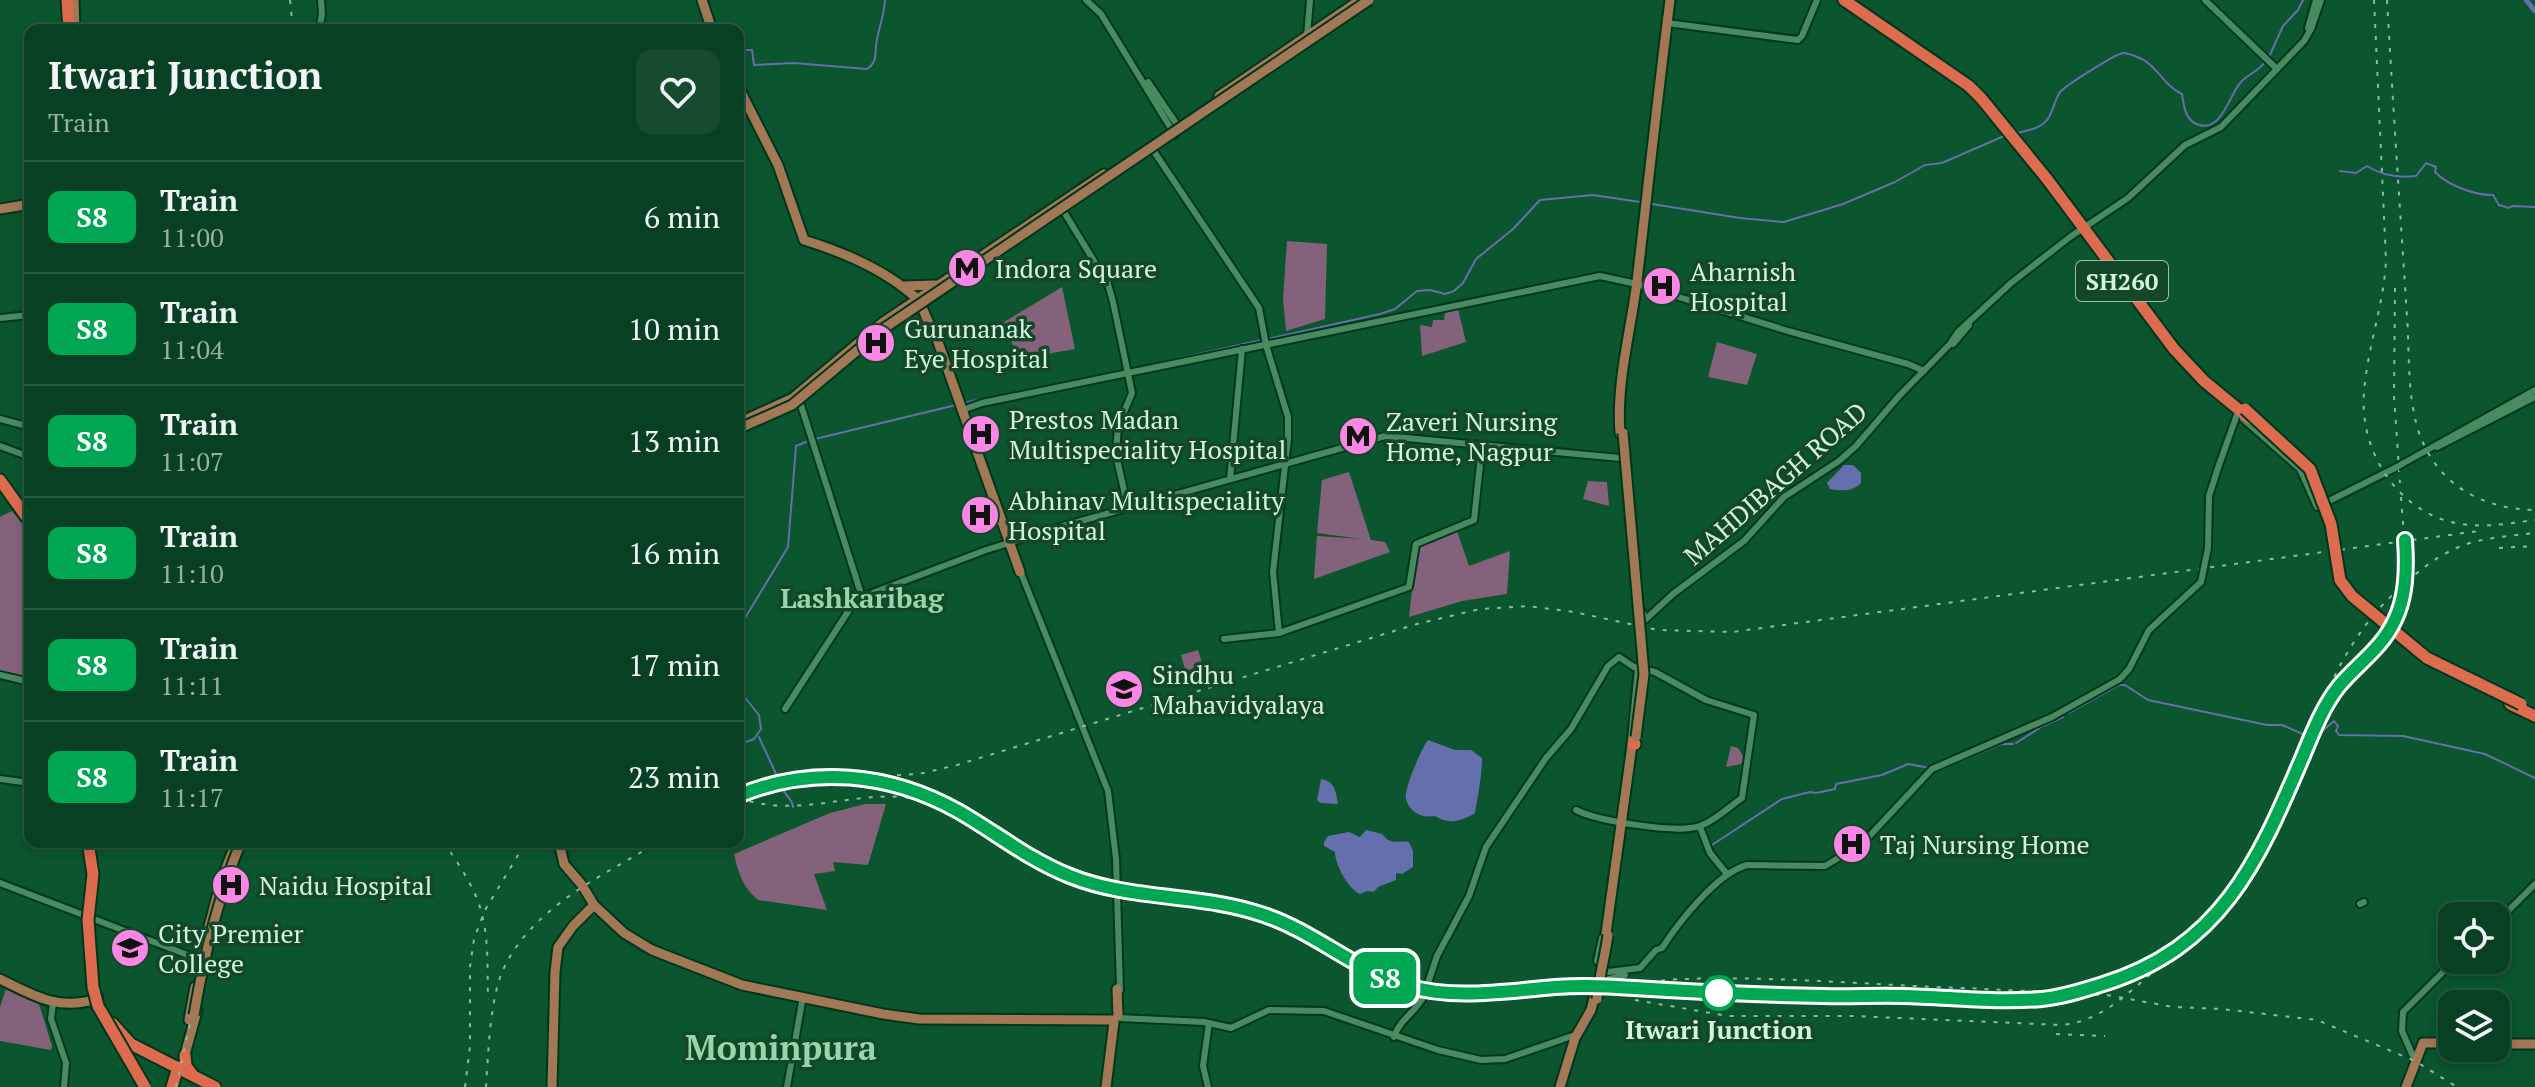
<!DOCTYPE html>
<style>
:root{--surface:#084023;--page:#164b30;--text:#f1f3f6;--muted:#98afa6;--line:#295941}
body{margin:0;font-family:"PT Serif",serif;background:var(--page);color:var(--text);height:100vh;display:flex;flex-direction:column;font-size:30px;white-space:nowrap}
*{box-sizing:border-box;margin:0}
p{font-size:26px;color:var(--muted)}
.icon{flex:none;width:44px;height:44px;fill:none;stroke:currentColor;stroke-width:2;stroke-linecap:round;stroke-linejoin:round}
.map{position:relative;flex:1;overflow:hidden}
.side{position:absolute;left:24px;top:24px;width:720px;height:824px;display:flex;flex-direction:column;background:var(--surface);border-radius:16px;box-shadow:0 4px 12px #0003,0 0 0 2px var(--line)}
.side>*{flex:none}
.badge{padding:0 16px;border-radius:12px;font-size:28px;line-height:52px}
.fabs{position:absolute;left:2438px;top:902px;display:grid;gap:16px}
.fabs a{display:grid;place-items:center;width:72px;height:72px;border-radius:16px;background:var(--surface);box-shadow:0 4px 12px #0003,0 0 0 2px var(--line);font-size:40px}
.map>.badge{position:absolute;translate:-50% -50%;box-shadow:0 0 0 4px #fff}
.round{display:grid;place-items:center;flex:none;width:84px;height:84px;border-radius:16px;background:var(--page)}
.overview{display:flex;align-items:center;justify-content:space-between;height:136px;padding:0 24px}
h1{font-size:38px;font-weight:700;line-height:60px}
ul{padding:0;list-style:none}
li{display:flex;align-items:center;gap:24px;height:112px;padding:0 24px;border-top:2px solid var(--line)}
li div{flex:1}
li b{display:block;font-size:30px}
li em{font-style:normal}
li .badge{min-width:88px;font-weight:700;text-align:center}
.map>svg:first-child{display:block}
.green{fill:#84627c}
.water{fill:#646fab}
.lines{fill:none;stroke-linecap:round;stroke-linejoin:round}
.stream{stroke:#646fab;stroke-width:2}
.river{stroke:#646fab;stroke-width:5}
.minor-casing{stroke:#00371b;stroke-width:10}
.major-casing{stroke:#00371b;stroke-width:13}
.highway-casing{stroke:#00371b;stroke-width:15}
.minor{stroke:#498b61;stroke-width:6}
.major{stroke:#a27857;stroke-width:9}
.highway{stroke:#dd6b50;stroke-width:11}
.rail{stroke:#8bbb9e;stroke-width:2;stroke-dasharray:4 8;stroke-linecap:butt}
.minor-bridge-casing{stroke:#00371b;stroke-width:10;stroke-linecap:butt}
.major-bridge-casing{stroke:#00371b;stroke-width:13;stroke-linecap:butt}
.highway-bridge-casing{stroke:#00371b;stroke-width:15;stroke-linecap:butt}
.minor-bridge{stroke:#498b61;stroke-width:6}
.major-bridge{stroke:#a27857;stroke-width:9}
.highway-bridge{stroke:#dd6b50;stroke-width:11}
.line-casing{stroke:#fff;stroke-width:18}
.line{stroke:#00a651;stroke-width:12}
.stop-dot{fill:#fff;stroke:#00a651;stroke-width:4}
.labels{text-anchor:middle;dominant-baseline:central;stroke-width:7;stroke-linejoin:round;paint-order:stroke}
.shield{fill:#14472a;stroke:#9ac0a7;stroke-width:2}
.shield-label{font-size:24px;font-weight:bold;fill:#d3f4dd}
.poi-label{font-size:26px;fill:#d3f4dd;stroke:#14472a;text-anchor:start}
.street-label{font-size:26px;fill:#d3f4dd;stroke:#14472a}
.stop-label{font-size:26px;font-weight:bold;fill:#d3f4dd;stroke:#14472a}
.neighbourhood-label{font-size:28px;font-weight:bold;fill:#94d7aa;stroke:#14472a}
.district-label{font-size:34px;font-weight:bold;fill:#94d7aa;stroke:#14472a}
</style>
<div class="map">
<svg width="2535" height="1087" viewBox="0 0 2535 1087">
<rect width="100%" height="100%" fill="#0b552f"/>
<g class="green">
<path d="M1287 241 1327 244 1325 319 1286 331 1283 299Z"/>
<path d="M1062 287 1075 349 1018 359 1004 322Z"/>
<path d="M1458 309 1466 342 1422 356 1420 325 1432 327 1433 320H1444L1445 312Z"/>
<path d="M1717 342 1757 354 1747 385 1708 377Z"/>
<path d="M1349 472 1371 540 1385 542 1390 552 1314 579 1317 536 1361 539 1317 533 1322 480Z"/>
<path d="M1588 481 1607 482 1609 506 1583 499Z"/>
<path d="M12 511 30 533V678L0 671V517Z"/>
<path d="M1456 528 1469 566 1510 551 1507 594 1462 601 1409 617 1417 544Z"/>
<path d="M1198 650 1203 666 1187 676 1181 655Z"/>
<path d="M1731 746 1738 748 1745 759 1741 764 1726 767Z"/>
<path d="M865 804H886L868 865 833 862 835 871 814 874 827 910 758 900C743 888 738 872 734 854L830 813Z"/>
<path d="M6 989 39 1004 52 1046 51 1050 0 1041V1007Z"/>
</g>
<g class="water">
<path d="M1844 465H1853L1861 473V483C1852 492 1841 491 1830 489L1827 483Z"/>
<path d="M1428 740 1455 750H1471L1482 758C1482 777 1478 794 1475 813 1463 821 1448 825 1435 816 1423 818 1410 814 1406 799 1403 791 1422 747 1428 740Z"/>
<path d="M1321 779C1335 781 1336 792 1338 804L1320 803 1317 800Z"/>
<path d="M1366 830 1382 834C1391 846 1397 840 1409 842L1413 851V867L1402 874 1396 873V880L1378 887 1374 892 1367 891 1360 894C1348 889 1335 864 1335 852L1324 846V842L1328 836 1349 832 1360 837Z"/>
</g>
<g class="lines">
<g class="stream">
<path d="M738 50H752L754 65 794 63 867 69C879 61 874 51 877 39 880 24 884 16 885 0"/>
<path d="M2269 57 2283 26 2298 10 2303 0"/>
<path d="M2018 133C2028 130 2040 129 2047 120 2053 113 2054 101 2060 92 2065 86 2115 54 2123 53 2125 53 2133 55 2135 56 2158 64 2162 85 2182 94 2184 106 2185 121 2199 125 2222 132 2230 93 2241 82 2248 74 2259 71 2265 62"/>
<path d="M2340 171 2356 173 2367 166C2381 175 2399 178 2416 176L2426 163 2436 167 2435 172C2449 186 2474 195 2493 195L2499 205 2509 208 2512 206 2535 207"/>
<path d="M1652 204 1740 218 1784 222 1843 204 1895 182 1925 165 1942 163 2004 136"/>
<path d="M1268 339 1380 314 1395 309 1417 291 1430 290 1445 294 1454 291 1463 283 1476 259 1513 229 1540 200 1593 195 1640 202"/>
<path d="M1131 369 1262 340"/>
<path d="M963 403 1125 370"/>
<path d="M815 439 956 405"/>
<path d="M738 655 739 628 788 547 796 446 806 442"/>
<path d="M738 670 743 695 759 715 761 729 754 739 738 745"/>
<path d="M2069 713 2119 685H2125L2148 700 2267 725H2282L2305 735"/>
<path d="M2043 726 2063 717"/>
<path d="M759 737 777 776"/>
<path d="M2314 738 2334 721 2338 726 2336 731 2339 735 2403 736 2485 754 2535 778"/>
<path d="M2016 743 2041 727"/>
<path d="M1939 770 2001 744H2013"/>
<path d="M780 784C783 794 792 797 793 807"/>
<path d="M1712 845 1782 799 1810 792 1816 793 1835 789 1836 784 1882 775 1908 764 1930 768"/>
</g>
<path class="river" d="M2526 0 2535 11"/>
<g class="minor-casing">
<g id="minor">
<path d="M1086 0 1101 14 1175 135"/>
<path d="M2205 0 2277 69"/>
<path d="M1667 23 1798 40 1802 36 1817 0"/>
<path d="M2308 28 2316 0"/>
<path d="M319 30 322 14 321 0"/>
<path d="M1307 36 1310 0"/>
<path d="M1148 82 1180 129"/>
<path d="M1153 150 1259 308 1266 345 1288 417V439L1273 572 1279 633 1409 587 1416 544 1474 520 1482 446"/>
<path d="M1061 207 1108 284 1113 302 1132 393 1118 426 1116 455 1128 508"/>
<path d="M0 318 30 315"/>
<path d="M1953 344 1969 325"/>
<path d="M799 399 862 597"/>
<path d="M962 410 982 403 1600 276 1637 284 1788 331 1908 364 1924 371"/>
<path d="M0 419 30 427"/>
<path d="M2243 419 2300 469 2317 507 2397 467"/>
<path d="M0 446 30 457"/>
<path d="M2437 447 2535 397"/>
<path d="M2402 464 2535 390"/>
<path d="M2219 465 2239 409"/>
<path d="M1230 479 1242 349"/>
<path d="M1019 568 1108 791 1116 859 1120 990"/>
<path d="M1641 610 1646 619 1673 594 1744 541 1784 497 1839 461 1856 446 1899 396 1950 344 1958 332 2011 283 2070 237 2128 198 2185 145 2221 127 2304 41 2311 29 2321 0"/>
<path d="M1224 639 1279 633"/>
<path d="M0 675 30 682"/>
<path d="M785 709 853 604 862 597 986 550 1063 526 1385 436 1620 458"/>
<path d="M1631 740 1638 668"/>
<path d="M0 779 30 783"/>
<path d="M1700 827 1710 853 1727 874"/>
<path d="M0 883 206 962"/>
<path d="M2360 904 2364 902"/>
<path d="M2496 923 2535 884"/>
<path d="M1602 938 1597 961 1608 972 1640 968 1656 950 1662 948C1679 922 1717 873 1747 865L1825 866 1863 843 1932 769 2052 717"/>
<path d="M1594 983 1625 975"/>
<path d="M1426 989 1437 956 1469 896 1486 847 1546 758 1571 729 1608 666 1619 657 1634 667 1655 672 1706 700 1754 715 1742 798C1730 806 1715 821 1700 826 1678 834 1597 821 1576 810"/>
<path d="M53 1003 51 1019 66 1063 64 1087"/>
<path d="M1120 1018 1204 1022 1231 1028 1269 1010 1324 1011 1438 1050 1481 1060 1505 1059 1575 1035"/>
<path d="M1394 1037C1399 1020 1416 1012 1424 996"/>
<path d="M2415 1061 2402 1031 2403 1012 2455 960"/>
<path d="M787 1087 803 996"/>
<path d="M1208 1087 1203 1066 1209 1023"/>
</g>
</g>
<g class="major-casing">
<g id="major">
<path d="M74 0 75 30"/>
<path d="M702 0 712 30"/>
<path d="M738 86 778 165 804 240C843 252 885 270 915 297 924 306 926 321 933 330"/>
<path d="M1219 96 1360 0"/>
<path d="M0 209 30 204"/>
<path d="M904 286 936 285"/>
<path d="M933 328 1020 572"/>
<path d="M738 423 793 398 882 323 1104 174"/>
<path d="M1620 433C1616 383 1631 330 1637 281 1648 187 1658 93 1670 0"/>
<path d="M559 842 564 864 582 885 594 905 624 933 652 950 742 985 883 1014 919 1019 1113 1020"/>
<path d="M1605 941 1633 738"/>
<path d="M202 953 221 881 232 853"/>
<path d="M0 979C34 996 58 1011 97 999V996"/>
<path d="M1117 989 1118 1015"/>
<path d="M189 1020 195 987"/>
<path d="M2496 1044H2535"/>
<path d="M184 1058 197 1011"/>
<path d="M552 1087 555 972 558 947 573 926 594 905"/>
<path d="M1106 1087 1114 1022"/>
<path d="M1560 1087 1575 1038 1591 1010 1594 998"/>
<path d="M2406 1087 2423 1043H2452"/>
</g>
</g>
<g class="highway-casing">
<g id="highway">
<path d="M67 0 69 30"/>
<path d="M1844 0 1969 86 1981 98 2047 179 2174 349 2204 381 2249 418"/>
<path d="M0 480 30 522"/>
<path d="M2510 704 2535 716"/>
<path d="M1633 744H1635"/>
<path d="M112 1023 131 1044 215 1087"/>
<path d="M185 1055 186 1066 192 1074"/>
<path d="M172 1087 178 1067"/>
</g>
</g>
<use href="#minor" class="minor"/>
<use href="#major" class="major"/>
<use href="#highway" class="highway"/>
<g class="rail">
<path d="M290 0 293 30"/>
<path d="M2374 0 2386 260C2384 305 2367 348 2364 393 2359 453 2400 515 2461 524 2486 528 2511 523 2535 520"/>
<path d="M2387 0C2393 105 2400 210 2407 316 2410 357 2406 409 2425 447 2447 491 2489 509 2535 510"/>
<path d="M2395 288 2394 396 2400 483"/>
<path d="M738 427 782 409 795 401 879 330 1174 132 1366 0"/>
<path d="M2401 497 2404 536"/>
<path d="M2405 543 2407 579"/>
<path d="M2499 548 2535 546"/>
<path d="M2332 696C2358 658 2398 637 2406 589"/>
<path d="M885 776 919 774 957 765 1417 624 1480 609 1528 606 1574 612 1658 630 1732 632 2479 531"/>
<path d="M738 796C812 764 895 773 964 815 999 836 1033 862 1071 877 1132 900 1199 894 1261 914 1317 932 1360 974 1417 989 1455 998 1495 992 1534 989 1560 987 1585 988 1610 987 1636 985 1661 979 1686 979 1778 976 1871 985 1963 988 1997 989 2033 993 2067 990 2224 958 2256 852 2314 720 2336 670 2358 625 2399 589 2418 571 2439 554 2464 545 2486 537 2511 536 2535 533"/>
<path d="M738 798C802 819 849 790 911 798"/>
<path d="M444 842C454 858 466 874 474 892 490 925 487 963 488 1000"/>
<path d="M1636 991 1864 1000"/>
<path d="M2083 994 2107 995 2173 1007 2222 1009 2317 1020 2415 1061 2457 1087"/>
<path d="M1635 1000 1728 1016H1853L2061 1025C2103 1022 2131 989 2162 965"/>
<path d="M1856 1001 2016 1005"/>
<path d="M2056 1034 2105 1036"/>
<path d="M176 1087 215 910 240 842"/>
<path d="M465 1087 470 1046V967L474 939 485 910 526 842"/>
<path d="M486 1087C488 1056 490 998 503 970 531 908 603 875 659 842"/>
</g>
<g class="minor-bridge-casing">
<g id="minor-bridge">
<path d="M2397 467 2402 464"/>
<path d="M2052 717 2120 679 2129 669 2149 630 2201 582 2208 548 2209 496 2219 465"/>
<path d="M1424 996 1426 989"/>
</g>
</g>
<g class="major-bridge-casing">
<g id="major-bridge">
<path d="M738 429 792 405 883 329 1369 0"/>
<path d="M1623 433 1644 674 1636 737"/>
<path d="M1597 999C1599 977 1605 957 1608 935"/>
<path d="M194 1015C204 956 218 897 241 842"/>
</g>
</g>
<g class="highway-bridge-casing">
<g id="highway-bridge">
<path d="M2245 409 2310 469 2331 524 2340 580 2352 596 2427 658 2521 704"/>
<path d="M88 842 93 874 88 920 93 987 98 1006 145 1087"/>
</g>
</g>
<use href="#minor-bridge" class="minor-bridge"/>
<use href="#major-bridge" class="major-bridge"/>
<use href="#highway-bridge" class="highway-bridge"/>
</g>
<g class="lines">
<g class="line-casing">
<path id="line" d="M738 796C811 765 890 773 958 811 995 832 1029 860 1070 876 1132 901 1201 893 1264 915 1315 932 1355 970 1407 986 1455 1000 1505 991 1555 987 1581 985 1608 986 1634 988 1697 992 1760 995 1823 996 1850 997 1877 995 1903 996 1949 997 1996 1003 2042 999 2062 997 2081 991 2100 985 2221 948 2257 864 2303 756 2313 732 2323 706 2339 686 2350 673 2363 662 2374 650 2405 618 2408 582 2405 540"/>
</g>
<use href="#line" class="line"/>
</g>
<defs>
<g id="metro-disc" transform="scale(2)"><circle r="9.5" fill="#fb87e5" stroke="#14472a"/><path d="M-5.5 5V-5H-3L0 0L3-5H5.5V5H3V-.5L0 4L-3-.5V5Z" fill="#111"/></g>
<g id="hospital-disc" transform="scale(2)"><circle r="9.5" fill="#fb87e5" stroke="#14472a"/><path d="M-5-5h3v3.5h4V-5h3V5h-3V1.5h-4V5h-3Z" fill="#111"/></g>
<g id="university-disc" transform="scale(2)"><circle r="9.5" fill="#fb87e5" stroke="#14472a"/><path d="M0-5L7-2L0 1L-7-2ZM-4 1L0 2.5L4 1V4Q0 6-4 4Z" fill="#111"/></g>
</defs>
<g fill-rule="evenodd">
<use href="#metro-disc" x="967" y="268"/>
<use href="#hospital-disc" x="1662" y="286"/>
<use href="#hospital-disc" x="876" y="343"/>
<use href="#hospital-disc" x="981" y="434"/>
<use href="#metro-disc" x="1358" y="436"/>
<use href="#hospital-disc" x="980" y="515"/>
<use href="#university-disc" x="1124" y="689"/>
<use href="#hospital-disc" x="1852" y="844"/>
<use href="#hospital-disc" x="231" y="885"/>
<use href="#university-disc" x="130" y="948"/>
</g>
<circle class="stop-dot" cx="1719" cy="993" r="16"/>
<g class="labels">
<rect class="shield" x="2076" y="261" width="92" height="40" rx="6"/>
<g class="shield-label">
<text x="2122" y="281">SH260</text>
</g>
<g class="poi-label">
<text x="995" y="268">Indora Square</text>
<text x="1690" y="271">Aharnish<tspan x="1690" dy="30">Hospital</tspan></text>
<text x="904" y="328">Gurunanak<tspan x="904" dy="30">Eye Hospital</tspan></text>
<text x="1009" y="419">Prestos Madan<tspan x="1009" dy="30">Multispeciality Hospital</tspan></text>
<text x="1386" y="421">Zaveri Nursing<tspan x="1386" dy="30">Home, Nagpur</tspan></text>
<text x="1008" y="500">Abhinav Multispeciality<tspan x="1008" dy="30">Hospital</tspan></text>
<text x="1152" y="674">Sindhu<tspan x="1152" dy="30">Mahavidyalaya</tspan></text>
<text x="1880" y="844">Taj Nursing Home</text>
<text x="259" y="885">Naidu Hospital</text>
<text x="158" y="933">City Premier<tspan x="158" dy="30">College</tspan></text>
</g>
<g class="street-label">
<text transform="translate(1775 483) rotate(-41)">MAHDIBAGH ROAD</text>
</g>
<g class="stop-label">
<text x="1719" y="1029">Itwari Junction</text>
</g>
<g class="neighbourhood-label">
<text x="862" y="597">Lashkaribag</text>
</g>
<g class="district-label">
<text x="781" y="1047">Mominpura</text>
</g>
</g>
</svg>
<div class="fabs">
<a><svg class="icon" aria-label="locate" viewBox="0 0 24 24"><circle cx="12" cy="12" r="6"/><path d="M12 2v4M12 18v4M2 12h4M18 12h4"/></svg></a>
<a><svg class="icon" aria-label="layers" viewBox="0 0 24 24"><path d="M12 4l9 5-9 5-9-5zM3 14l9 5 9-5"/></svg></a>
</div>
<b class="badge" style="left:1385px;top:978px;background:#00a651;color:#fff">S8</b>
<section class="side">
<div class="overview"><div><h1>Itwari Junction</h1><p>Train</p></div><a class="round"><svg class="icon" aria-label="heart" viewBox="0 0 24 24"><path d="M12 20l-8-8c-3-5 5-10 8-4 3-6 11-1 8 4z"/></svg></a></div>
<ul>
<li><span class="badge" style="background:#00a651;color:#fff">S8</span><div><b>Train</b><p>11:00</p></div><em>6 min</em></li>
<li><span class="badge" style="background:#00a651;color:#fff">S8</span><div><b>Train</b><p>11:04</p></div><em>10 min</em></li>
<li><span class="badge" style="background:#00a651;color:#fff">S8</span><div><b>Train</b><p>11:07</p></div><em>13 min</em></li>
<li><span class="badge" style="background:#00a651;color:#fff">S8</span><div><b>Train</b><p>11:10</p></div><em>16 min</em></li>
<li><span class="badge" style="background:#00a651;color:#fff">S8</span><div><b>Train</b><p>11:11</p></div><em>17 min</em></li>
<li><span class="badge" style="background:#00a651;color:#fff">S8</span><div><b>Train</b><p>11:17</p></div><em>23 min</em></li>
</ul>
</section>
</div>
